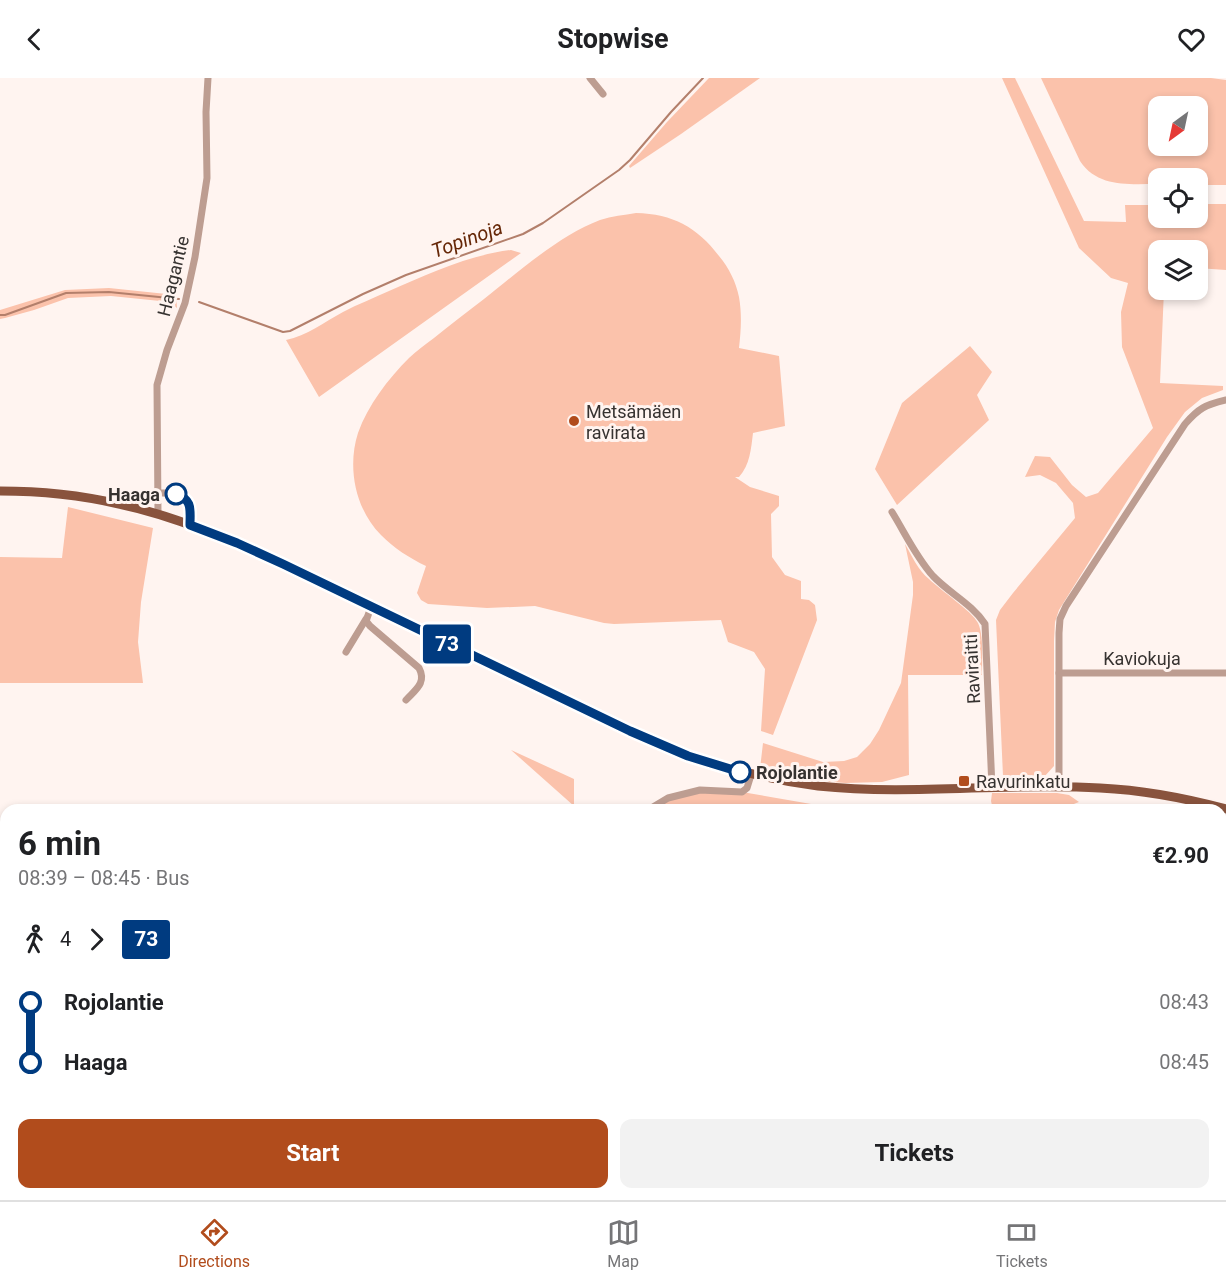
<!DOCTYPE html>
<meta charset="utf-8">
<style>
:root{--surface:#fff;--page:#f2f2f2;--text:#202124;--muted:#757577;--line:#e0e0e0;--accent:#b14c1c}
body{margin:0;font-family:Roboto,sans-serif;background:var(--page);color:var(--text);height:100vh;display:flex;flex-direction:column;font-size:22px;white-space:nowrap}
*{box-sizing:border-box;margin:0}
p{font-size:20px;color:var(--muted)}
.icon{flex:none;width:33px;height:33px;fill:none;stroke:currentColor;stroke-width:2;stroke-linecap:round;stroke-linejoin:round}
.map{position:relative;flex:1;overflow:hidden}
.side{position:absolute;left:0px;top:726px;width:1227px;height:396px;display:flex;flex-direction:column;background:var(--surface);border-radius:18px 18px 0 0;box-shadow:0 3px 9px #0003}
.side>*{flex:none}
.badge{padding:0 12px;border-radius:4px;font-size:21px;line-height:39px}
.needle{width:39px;rotate:213deg}
.fabs{position:absolute;left:1148px;top:18px;display:grid;gap:12px}
.fabs a{display:grid;place-items:center;width:60px;height:60px;border-radius:12px;background:var(--surface);box-shadow:0 3px 9px #0003;font-size:30px}
.map>.badge{position:absolute;translate:-50% -50%;box-shadow:0 0 0 3px #fff}
.legs{display:flex;align-items:center;gap:9px;height:66px;padding:0 18px;font-size:20px}
.legs p{margin-inline-start:auto}
.overview{display:flex;align-items:center;justify-content:space-between;height:102px;padding:0 18px}
h1{font-size:33px;font-weight:700;line-height:45px}
.action{display:flex;gap:12px;margin-top:auto;padding:12px 18px}
.action a{flex:1;height:69px;border-radius:12px;background:var(--accent);color:#fff;font-size:24px;font-weight:700;line-height:69px;text-align:center}
.action a+a{background:var(--page);color:var(--text)}
ul{padding:0 18px;list-style:none}
li{display:flex;align-items:center;gap:21px;height:60px;font-size:22px}
li i{display:grid;place-items:center;width:9px;height:100%;margin:0 8px;background:currentColor}
li i::after{content:'';width:15px;height:15px;margin:-8px;border:4px solid;border-radius:50%;background:var(--surface)}
li p{margin-inline-start:auto}
li:first-child i{background:linear-gradient(#0000 50%,currentColor 0)}
li:last-child i{background:linear-gradient(currentColor 50%,#0000 0)}
header{display:flex;justify-content:space-between;align-items:center;height:78px;padding:0 18px;background:var(--surface);font-size:27px;font-weight:700}
.tab-bar{display:flex;justify-content:space-around;align-items:center;height:84px;border-top:2px solid var(--line);background:var(--surface);font-size:16px;color:var(--muted)}
.tab-bar a{display:grid;justify-items:center;gap:3px}
.tab-bar .selected{color:var(--accent)}
.map>svg:first-child{display:block}
.green{fill:#fbc2ab;fill-rule:evenodd}
.water{fill:#e8a084;stroke:#b37f6b;stroke-width:1.5}
.lines{fill:none;stroke-linecap:round;stroke-linejoin:round}
.stream{stroke:#b37f6b;stroke-width:2}
.river{stroke:#e8a084;stroke-width:12}
.minor{stroke:#bd9d91;stroke-width:7}
.major{stroke:#89533d;stroke-width:9}
.line-1-casing{stroke:#fff;stroke-width:14}
.line-1{stroke:#003b80;stroke-width:9}
.poi-dot{fill:#b14c1c;stroke:#fff4f0;stroke-width:2}
.stop-1-dot{fill:#fff;stroke:#003b80;stroke-width:3}
.labels{text-anchor:middle;dominant-baseline:central;stroke-width:6;stroke-linejoin:round;paint-order:stroke}
.street-label{font-size:18px;fill:#363230;stroke:#fff4f0}
.poi-label{font-size:18px;fill:#363230;stroke:#fff4f0;text-anchor:start}
.stop-label{font-size:18px;font-weight:bold;fill:#363230;stroke:#fff4f0;text-anchor:end}
.water-label{font-size:20px;font-style:italic;fill:#662707;stroke:#fff4f0}
</style>
<header><svg class="icon" aria-label="back" viewBox="0 0 24 24"><path d="M15 5l-7 7 7 7"/></svg>Stopwise<svg class="icon" aria-label="heart" viewBox="0 0 24 24"><path d="M12 20l-8-8c-3-5 5-10 8-4 3-6 11-1 8 4z"/></svg></header>
<div class="map">
<svg width="1226" height="1122" viewBox="0 0 1226 1122">
<rect width="100%" height="100%" fill="#fff4f0"/>
<g class="green">
<path d="M709 0H760L681 56 630 90 629 88 667 44Z"/>
<path d="M1002 0H1015L1084 143 1126 144 1125 127H1158V140H1197V126H1226V192L1197 190V172H1158V212H1164L1160 305 1223 308V312L1202 320 1185 334 1167 359 1059 532 1055 544 1054 563V688L1044 699 1009 701 1003 698 996 542 1000 532 1013 515 1075 440 1073 425 1056 405 1040 397 1025 399 1035 378 1050 379 1072 407 1086 419 1098 415 1153 350 1122 269 1121 234 1128 205 1111 200 1079 170Z"/>
<path d="M1041 0H1211L1226 2V107H1197V100H1158V106C1129 106 1098 110 1080 83ZM1158 28H1197V68H1158Z"/>
<path d="M636 135C673 136 697 149 719 178 729 190 736 204 739 219 742 236 741 253 739 270L779 278 785 348 753 355C751 371 750 387 739 399H735L750 409 779 418V428L771 436 772 479 785 497 801 503V521L809 522 815 527 817 542 773 657 761 653 765 591 754 574 728 564 721 542 614 546 604 545 535 528 487 530 428 526 421 522 417 515 426 488C409 480 394 470 381 457 355 431 347 389 358 355 368 327 388 301 409 280 416 273 425 267 434 260 450 247 467 234 484 221 518 194 560 157 600 142 612 138 624 137 636 135Z"/>
<path d="M511 172 521 175 319 319 286 262C307 258 324 244 343 234 358 226 374 220 389 213 428 196 469 177 511 172Z"/>
<path d="M109 210 176 217 177 230 170 224 111 218 68 220 34 232 5 240 0 241V232L65 212Z"/>
<path d="M970 268 992 294 977 317 989 342 897 427 875 391 902 325Z"/>
<path d="M68 429 153 450 141 524 138 564 143 605H0V479L62 480Z"/>
<path d="M905 466C912 478 918 492 929 501 940 512 972 533 978 545 984 558 982 582 982 597H908L909 697 882 704 846 705 816 703 789 699 760 691 763 665 823 684 844 683 857 679 870 666 879 652 901 605 913 517V504Z"/>
<path d="M511 672 574 701V729V728Z"/>
<path d="M700 712 742 714 811 726 806 732H648L668 720Z"/>
<path d="M992 715H1057L1069 717 1079 724 1066 729 1065 732H993L991 723Z"/>
<path d="M1 992 6 1005V1066L0 1073V993Z"/>
<path d="M401 1116H488L482 1122H395Z"/>
</g>
<path class="water" d="M488 1116H1086L1093 1122H482Z"/>
<g class="lines">
<g class="stream">
<path d="M199 224 283 254 290 253 363 216 406 197 523 156 543 145 619 92 630 82 671 34 703 0"/>
<path d="M0 237H5L66 215 109 214 179 221"/>
</g>
<path class="river" d="M1221 961 1226 960"/>
<g class="minor">
<path d="M590 0 603 16"/>
<path d="M158 415C187 414 190 420 191 447"/>
<path d="M892 434C905 455 916 479 933 498 949 515 972 526 985 546L992 710"/>
<path d="M158 436 157 307 167 272 185 225 195 179 207 100 206 34 208 0"/>
<path d="M371 529 366 543 370 548 419 590C427 605 415 612 406 622"/>
<path d="M346 574 366 541"/>
<path d="M1059 595H1226"/>
<path d="M1059 709V555L1060 541 1066 528 1185 346C1199 330 1205 327 1226 322"/>
<path d="M648 732 668 720 700 712 742 714 747 710 751 697"/>
<path d="M1221 849 1226 837"/>
<path d="M1154 1122 1155 1116"/>
</g>
<path class="major" d="M0 413C40 413 80 417 119 426 176 438 230 462 283 486L630 653C692 680 751 700 818 708 912 718 1006 704 1100 710 1143 712 1185 720 1226 731"/>
</g>
<g class="lines">
<g class="line-1-casing">
<path id="line-1" d="M176 416C193 422 190 432 190 447L237 465 283 486 630 653 688 678 740 694"/>
</g>
<use href="#line-1" class="line-1"/>
</g>
<g class="poi-dot">
<circle cx="574" cy="343" r="6"/>
<rect x="958" y="697" width="12" height="12" rx="3"/>
</g>
<g class="stop-1-dot">
<circle cx="176" cy="416" r="10"/>
<circle cx="740" cy="694" r="10"/>
</g>
<g class="labels">
<g class="street-label">
<text transform="translate(173 198) rotate(-76)">Haagantie</text>
<text x="1142" y="580">Kaviokuja</text>
<text transform="translate(972 591) rotate(-93)">Raviraitti</text>
</g>
<g class="poi-label">
<text x="586" y="333">Metsämäen<tspan x="586" dy="21">ravirata</tspan></text>
<text x="976" y="703">Ravurinkatu</text>
</g>
<g class="stop-label">
<text x="160" y="416">Haaga</text>
<text x="756" y="694" text-anchor="start">Rojolantie</text>
</g>
<g class="water-label">
<text transform="translate(467 161) rotate(-20)">Topinoja</text>
</g>
</g>
</svg>
<div class="fabs">
<a><svg class="needle" viewBox="-14 -14 28 28"><path d="M0-13l5 13h-10z" fill="#e53935"/><path d="M0 13l5-13h-10z" fill="#757577"/></svg></a>
<a><svg class="icon" aria-label="locate" viewBox="0 0 24 24"><circle cx="12" cy="12" r="6"/><path d="M12 2v4M12 18v4M2 12h4M18 12h4"/></svg></a>
<a><svg class="icon" aria-label="layers" viewBox="0 0 24 24"><path d="M12 4l9 5-9 5-9-5zM3 14l9 5 9-5"/></svg></a>
</div>
<b class="badge" style="left:447px;top:566px;background:#003b80;color:#fff">73</b>
<section class="side">
<div class="overview"><div><h1>6 min</h1><p>08:39 – 08:45 · Bus</p></div><b>€2.90</b></div>
<div class="legs"><svg class="icon" aria-label="walk" viewBox="0 0 24 24"><circle cx="13" cy="4" r="2"/><path d="M13 8l-2 6 4 7M11 14l-3 7M7 12l3-4h3l4 4"/></svg>4<svg class="icon" aria-label="forward" viewBox="0 0 24 24"><path d="M9 5l7 7-7 7"/></svg><b class="badge" style="background:#003b80;color:#fff">73</b></div>
<ul>
<li><i style="color:#003b80"></i><b>Rojolantie</b><p>08:43</p></li>
<li><i style="color:#003b80"></i><b>Haaga</b><p>08:45</p></li>
</ul>
<div class="action"><a>Start</a><a>Tickets</a></div>
</section>
</div>
<nav class="tab-bar">
<a class="selected"><svg class="icon" aria-label="directions" viewBox="0 0 24 24"><path d="M12 3l9 9-9 9-9-9zM9 14v-3h6M13 9l2 2-2 2"/></svg>Directions</a>
<a><svg class="icon" aria-label="map" viewBox="0 0 24 24"><path d="M3 6l6-2 6 2 6-2v14l-6 2-6-2-6 2zM9 4v14M15 6v14"/></svg>Map</a>
<a><svg class="icon" aria-label="tickets" viewBox="0 0 24 24"><path d="M3 7h18v10H3zM15 7v10"/></svg>Tickets</a>
</nav>
